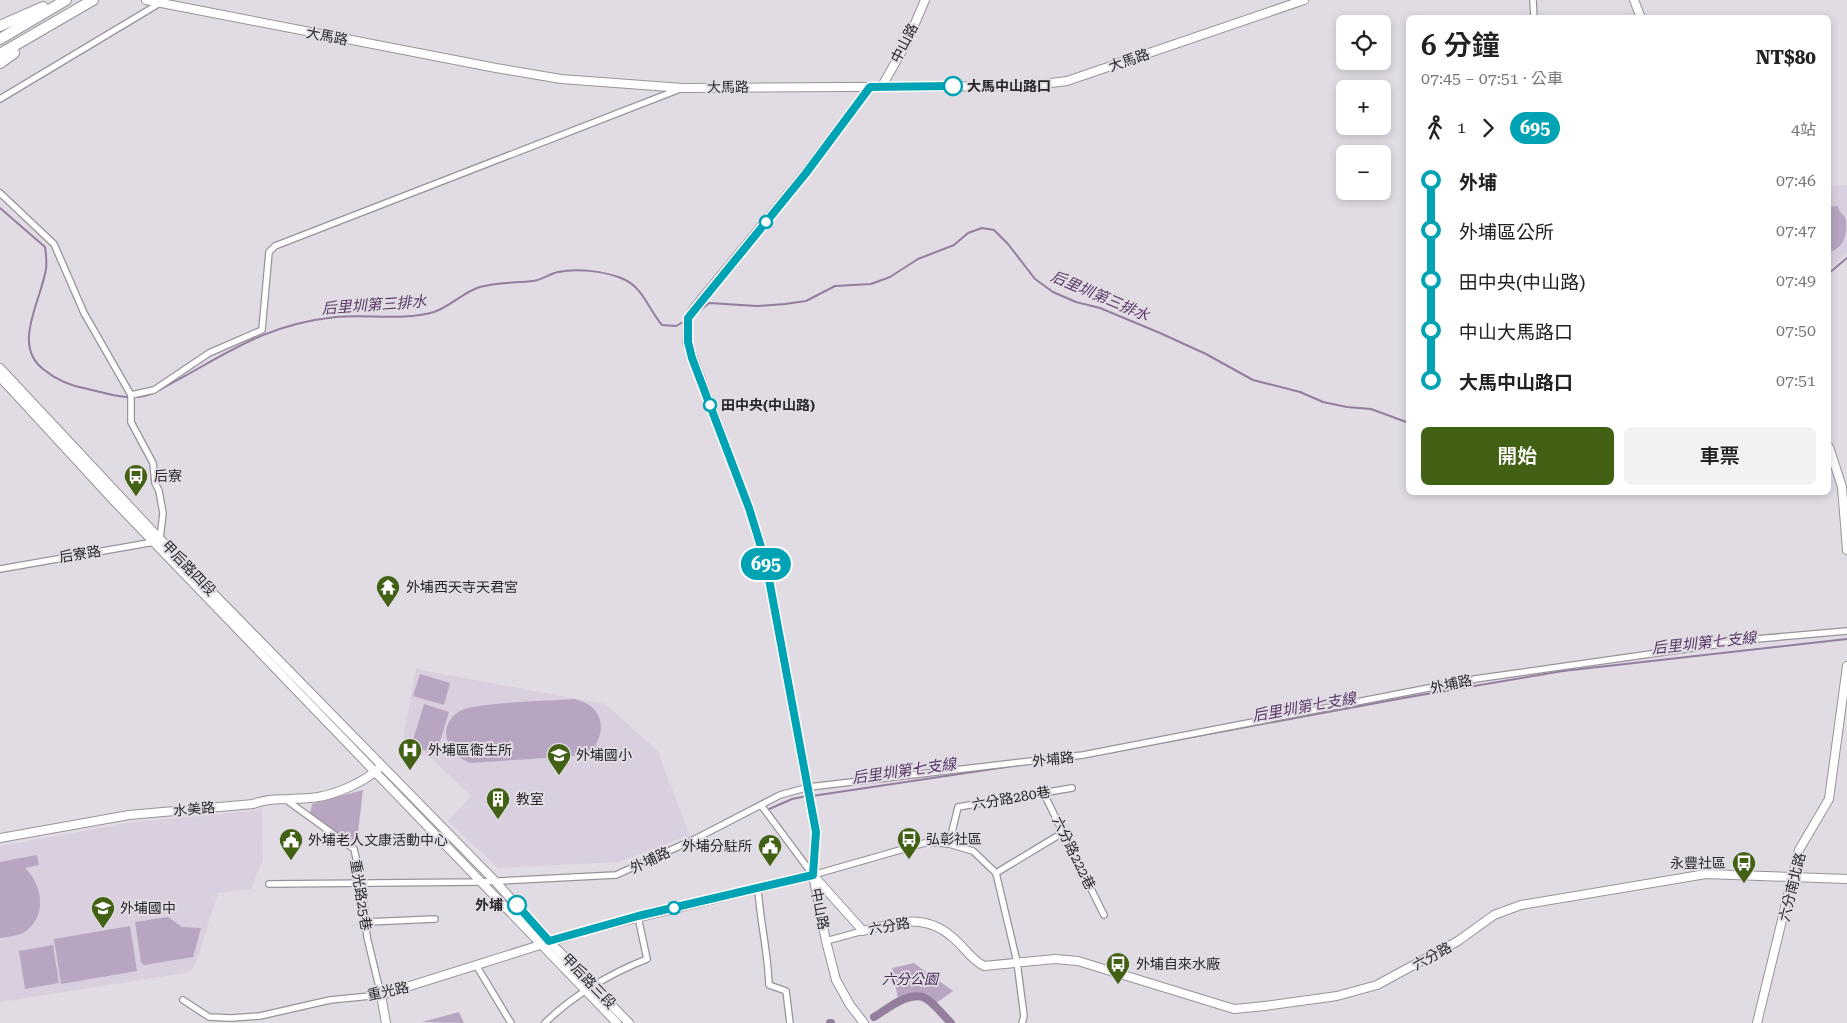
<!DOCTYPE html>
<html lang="zh-TW">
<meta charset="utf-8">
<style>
:root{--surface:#fff;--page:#f2f2f2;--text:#222;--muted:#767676;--accent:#426114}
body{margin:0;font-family:"Roboto Serif","Noto Sans TC",serif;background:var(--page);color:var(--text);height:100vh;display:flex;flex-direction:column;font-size:19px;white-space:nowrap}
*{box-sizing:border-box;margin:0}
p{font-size:16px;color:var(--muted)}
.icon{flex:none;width:28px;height:28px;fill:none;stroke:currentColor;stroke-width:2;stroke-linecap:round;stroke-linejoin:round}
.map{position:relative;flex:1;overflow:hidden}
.panel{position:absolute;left:1406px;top:15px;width:425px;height:480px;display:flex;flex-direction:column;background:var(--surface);border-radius:8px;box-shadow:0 2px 8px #0003}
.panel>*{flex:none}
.badge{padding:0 10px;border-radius:16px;font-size:18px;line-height:32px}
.tools{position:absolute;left:1336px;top:15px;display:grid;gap:10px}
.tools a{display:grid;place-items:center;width:55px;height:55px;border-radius:8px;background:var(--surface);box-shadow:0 2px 8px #0003;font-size:25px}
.map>.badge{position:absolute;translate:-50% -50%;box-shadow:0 0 0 2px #fff}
.legs{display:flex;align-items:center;gap:8px;height:55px;padding:0 15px;font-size:16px}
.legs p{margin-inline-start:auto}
.summary{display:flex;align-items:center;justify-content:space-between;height:85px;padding:0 15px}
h1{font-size:28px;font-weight:600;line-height:38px}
.cta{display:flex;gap:10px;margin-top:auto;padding:10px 15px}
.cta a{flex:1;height:58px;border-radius:8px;background:var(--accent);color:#fff;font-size:20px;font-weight:600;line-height:58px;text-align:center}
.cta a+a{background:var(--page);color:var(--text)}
ul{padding:0 15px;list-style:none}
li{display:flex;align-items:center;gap:18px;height:50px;font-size:19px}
li i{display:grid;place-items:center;width:8px;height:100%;margin:0 6px;background:currentColor}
li i::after{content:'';width:12px;height:12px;margin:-6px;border:4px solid;border-radius:50%;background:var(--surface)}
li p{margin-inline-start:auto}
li:first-child i{background:linear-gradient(#0000 50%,currentColor 0)}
li:last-child i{background:linear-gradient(currentColor 50%,#0000 0)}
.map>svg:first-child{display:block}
.built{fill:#d9cfde}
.green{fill:#b8a5c1}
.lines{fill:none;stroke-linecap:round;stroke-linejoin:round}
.stream{stroke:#937e9d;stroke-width:2}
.canal{stroke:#937e9d;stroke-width:8}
.minor-casing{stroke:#98939a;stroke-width:8}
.tertiary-casing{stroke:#98939a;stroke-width:10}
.motorway-casing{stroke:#98939a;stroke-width:12}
.minor{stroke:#fff;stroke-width:5.5}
.tertiary{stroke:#fff;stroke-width:8}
.motorway{stroke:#fff;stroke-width:10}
.line-1-casing{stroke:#fff;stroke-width:11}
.line-1{stroke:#00a3b4;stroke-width:8}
.stop-1-dot{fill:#fff;stroke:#00a3b4;stroke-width:2.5}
.labels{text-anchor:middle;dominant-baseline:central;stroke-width:4;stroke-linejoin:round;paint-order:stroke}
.street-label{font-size:14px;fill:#29272a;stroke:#e1dce4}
.stop-label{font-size:14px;font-weight:bold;fill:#29272a;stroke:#e1dce4;text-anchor:start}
.poi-label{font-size:14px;fill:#29272a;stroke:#e1dce4;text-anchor:start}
.park-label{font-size:14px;font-style:italic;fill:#492b56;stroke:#e1dce4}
.water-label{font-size:15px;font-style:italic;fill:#593a67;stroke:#e1dce4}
</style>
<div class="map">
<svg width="1847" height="1023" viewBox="0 0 1847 1023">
<rect width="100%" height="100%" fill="#e1dce4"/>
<g class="built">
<path d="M1847 185V253L1829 269V187Z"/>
<path d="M416 669 605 704 657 750 690 835 619 862 498 868 448 821 471 796 429 756 401 751Z"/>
<path d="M262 808 263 860 251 889 218 893 196 963 192 970 185 973 0 1002V846L127 823 251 811Z"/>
</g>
<g class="green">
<path d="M1838 206C1839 213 1844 214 1846 220 1847 236 1844 248 1829 252V207Z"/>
<path d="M420 674 450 683 444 705 413 696Z"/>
<path d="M574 699C599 704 608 725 595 746H603V754L471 763C447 755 435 726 460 711 475 702 552 701 574 699Z"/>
<path d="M424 704 449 712 436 754 411 746Z"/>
<path d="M363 790 357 841 348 840 310 814 312 804Z"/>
<path d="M37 855 39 865 25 868C43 885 48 918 23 933 16 936 8 937 0 938V862Z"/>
<path d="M168 917 182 927 201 928 193 957 144 965 141 962 135 922Z"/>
<path d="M130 926 137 971 61 984 54 939Z"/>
<path d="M53 945 59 983 25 989 19 951Z"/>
<path d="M914 963 953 991 935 1004C920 990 916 993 898 999L892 968Z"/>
<path d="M459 1012 464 1023 422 1022Z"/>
</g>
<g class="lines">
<g class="stream">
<path d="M0 208 45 247C46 254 47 262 46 269 41 301 12 345 43 369 56 380 71 386 88 389 109 394 133 403 155 392"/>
<path d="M1829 273 1847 258"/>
<path d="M693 316 709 303 757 306 785 304 806 301 835 286 871 284 890 277 918 259 954 245 968 233 982 228 994 230 1008 244 1035 279 1053 292 1076 302 1100 308 1160 333 1206 354 1253 380 1300 392 1323 402 1347 407 1371 409 1409 423"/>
<path d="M159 390C223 357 260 325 336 317 368 314 402 321 434 312 450 307 463 292 480 287 497 282 516 283 533 281 542 280 549 274 558 272 577 268 602 271 621 278 643 286 648 309 662 325L676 326 685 321"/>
<path d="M1106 753 1409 697 1563 671 1847 639"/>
<path d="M812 796 1027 764"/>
<path d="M767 810 792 799 807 796"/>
</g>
<g class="canal">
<path d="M874 1017C886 1010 909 990 925 998 934 1003 943 1015 951 1023"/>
<path d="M830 1023H831"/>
</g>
<g class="minor-casing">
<g id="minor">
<path d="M1533 0 1534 18"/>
<path d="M0 99 160 3"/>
<path d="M0 193 54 244 84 313 131 395V422L153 463 155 483 159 491 163 513 160 539 154 542 0 569"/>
<path d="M131 395 154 390 209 353 262 330 269 252 275 246 680 89"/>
<path d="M1043 792 1104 915"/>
<path d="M761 805 813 875 928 842 949 844 973 851 996 873 1017 962 1024 1016 1022 1023"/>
<path d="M949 844 958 807 1072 788"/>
<path d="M996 873 1064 832"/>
<path d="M269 884 480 882 616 875 695 839 780 795 809 787 1083 755 1475 679 1756 639 1847 631"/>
<path d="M758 889C760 921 768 952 769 985L786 991 790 1023"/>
<path d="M367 922 435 919"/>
<path d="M826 941 863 931"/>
<path d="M476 965 511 1023"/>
<path d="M183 1000 209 1017 231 1018 260 1016 330 1000 381 995 367 937 362 884 354 849 285 799"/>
<path d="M545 1023C572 996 611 973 647 959L638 917"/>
</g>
</g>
<g class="tertiary-casing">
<g id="tertiary">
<path d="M146 0 496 68 561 79 683 88 1028 86 1067 81 1304 0"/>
<path d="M1634 0 1641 18"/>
<path d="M882 86 907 42 925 0"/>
<path d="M0 368 160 539 495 881 549 941 629 1023"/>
<path d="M0 377 116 503 617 1023"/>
<path d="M1829 447 1842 487 1847 550"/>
<path d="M0 838 129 815 253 804C273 796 296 801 318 797 337 794 364 782 378 769"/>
<path d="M813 875 863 931C894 922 925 913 952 937 964 946 970 959 984 966L1055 959 1078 961 1234 1009 1265 1006 1337 996 1377 985 1458 941 1494 915 1521 905 1706 874 1847 879"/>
<path d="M386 1023 381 995 591 929 813 875"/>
<path d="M864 1023 850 1005 836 980 826 941 813 875 816 831 766 563 749 508 687 342 688 318 695 307 805 173 870 87"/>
<path d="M1757 1023 1799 850 1829 799 1847 666"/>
</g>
</g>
<g class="motorway-casing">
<g id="motorway">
<path d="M0 26 43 7"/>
<path d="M0 39 66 0"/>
<path d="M0 54 93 0"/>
<path d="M0 63 14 53"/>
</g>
</g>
<use href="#minor" class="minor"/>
<use href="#tertiary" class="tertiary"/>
<use href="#motorway" class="motorway"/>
</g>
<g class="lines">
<g class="line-1-casing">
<path id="line-1" d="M517 905 549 941 638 916 813 875 816 832 766 563 749 508 692 358 688 342V318L806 173 870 87 953 86"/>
</g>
<use href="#line-1" class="line-1"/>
</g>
<defs>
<g id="bus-pin" transform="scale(1.25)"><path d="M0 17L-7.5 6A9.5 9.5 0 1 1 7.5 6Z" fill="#426114" stroke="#e1dce4"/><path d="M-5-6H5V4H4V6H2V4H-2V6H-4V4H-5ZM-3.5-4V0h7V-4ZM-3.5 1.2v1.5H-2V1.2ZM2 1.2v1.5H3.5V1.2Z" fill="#fff"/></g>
<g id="temple-pin" transform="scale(1.25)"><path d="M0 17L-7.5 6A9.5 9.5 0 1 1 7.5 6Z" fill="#426114" stroke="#e1dce4"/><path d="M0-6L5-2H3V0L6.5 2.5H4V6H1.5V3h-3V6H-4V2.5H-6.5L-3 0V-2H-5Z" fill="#fff"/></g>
<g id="hospital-pin" transform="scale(1.25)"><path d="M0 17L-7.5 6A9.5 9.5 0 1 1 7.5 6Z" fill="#426114" stroke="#e1dce4"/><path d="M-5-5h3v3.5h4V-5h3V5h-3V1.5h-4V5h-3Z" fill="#fff"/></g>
<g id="school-pin" transform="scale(1.25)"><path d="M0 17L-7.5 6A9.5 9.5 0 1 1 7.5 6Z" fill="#426114" stroke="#e1dce4"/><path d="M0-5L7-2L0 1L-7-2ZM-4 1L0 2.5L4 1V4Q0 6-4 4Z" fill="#fff"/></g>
<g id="building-pin" transform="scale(1.25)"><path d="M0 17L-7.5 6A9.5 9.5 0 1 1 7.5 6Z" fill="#426114" stroke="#e1dce4"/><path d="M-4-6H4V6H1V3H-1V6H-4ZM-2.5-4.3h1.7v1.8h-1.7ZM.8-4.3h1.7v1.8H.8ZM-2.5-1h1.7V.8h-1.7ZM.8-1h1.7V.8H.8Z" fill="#fff"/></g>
<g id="civic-pin" transform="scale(1.25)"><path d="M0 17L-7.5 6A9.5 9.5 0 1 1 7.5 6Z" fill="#426114" stroke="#e1dce4"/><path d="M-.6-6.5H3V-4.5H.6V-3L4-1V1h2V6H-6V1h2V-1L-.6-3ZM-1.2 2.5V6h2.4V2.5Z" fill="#fff"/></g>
</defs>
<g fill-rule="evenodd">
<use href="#bus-pin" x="136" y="476"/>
<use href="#temple-pin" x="388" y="587"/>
<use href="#hospital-pin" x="410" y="750"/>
<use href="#school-pin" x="559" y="755"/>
<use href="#building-pin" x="498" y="799"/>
<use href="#bus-pin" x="909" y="839"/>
<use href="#civic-pin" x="291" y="840"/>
<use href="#civic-pin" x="770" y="846"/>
<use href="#bus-pin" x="1744" y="863"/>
<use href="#school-pin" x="103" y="908"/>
<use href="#bus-pin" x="1118" y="964"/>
</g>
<g class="stop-1-dot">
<circle cx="953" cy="86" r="9"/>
<circle cx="766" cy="222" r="6"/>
<circle cx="710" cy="405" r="6"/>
<circle cx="517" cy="905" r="9"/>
<circle cx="674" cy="908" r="6"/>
</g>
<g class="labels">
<g class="street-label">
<text transform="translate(327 36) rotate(11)">大馬路</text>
<text transform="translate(904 43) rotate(-63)">中山路</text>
<text transform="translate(1129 60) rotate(-19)">大馬路</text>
<text transform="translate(728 87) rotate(-1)">大馬路</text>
<text transform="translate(80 554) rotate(-9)">后寮路</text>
<text transform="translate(189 568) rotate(46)">甲后路四段</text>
<text transform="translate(1451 684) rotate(-12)">外埔路</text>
<text transform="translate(1053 759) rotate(-6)">外埔路</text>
<text transform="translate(1011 798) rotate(-10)">六分路280巷</text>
<text transform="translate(194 809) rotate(-5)">水美路</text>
<text transform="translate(1074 853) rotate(64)">六分路222巷</text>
<text transform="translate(650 860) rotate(-25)">外埔路</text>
<text transform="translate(1792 887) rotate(-76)">六分南北路</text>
<text transform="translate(361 895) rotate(81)">重光路25巷</text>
<text transform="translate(820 909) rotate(79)">中山路</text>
<text transform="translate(889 926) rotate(-10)">六分路</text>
<text transform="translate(1432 956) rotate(-29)">六分路</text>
<text transform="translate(589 981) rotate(46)">甲后路三段</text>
<text transform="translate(388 991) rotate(-12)">重光路</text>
</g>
<g class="stop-label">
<text x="967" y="86">大馬中山路口</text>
<text x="721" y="405">田中央(中山路)</text>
<text x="503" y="905" text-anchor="end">外埔</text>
</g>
<g class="poi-label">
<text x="154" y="476">后寮</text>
<text x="406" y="587">外埔西天寺天君宮</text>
<text x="428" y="750">外埔區衛生所</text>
<text x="576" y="755">外埔國小</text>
<text x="516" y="799">教室</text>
<text x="926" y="839">弘彰社區</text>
<text x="308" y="840">外埔老人文康活動中心</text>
<text x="752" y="846" text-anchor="end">外埔分駐所</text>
<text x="1726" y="863" text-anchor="end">永豐社區</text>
<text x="120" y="908">外埔國中</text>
<text x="1136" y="964">外埔自來水廠</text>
</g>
<g class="park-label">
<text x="910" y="979">六分公園</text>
</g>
<g class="water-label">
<text transform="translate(1100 296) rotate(23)">后里圳第三排水</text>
<text transform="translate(374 305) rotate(-4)">后里圳第三排水</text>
<text transform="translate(1704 643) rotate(-6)">后里圳第七支線</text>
<text transform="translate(1304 707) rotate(-10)">后里圳第七支線</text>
<text transform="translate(904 771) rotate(-8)">后里圳第七支線</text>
</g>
</g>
</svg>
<div class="tools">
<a><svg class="icon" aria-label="locate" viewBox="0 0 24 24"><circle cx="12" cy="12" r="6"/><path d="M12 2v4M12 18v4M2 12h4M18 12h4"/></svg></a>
<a>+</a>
<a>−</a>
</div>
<b class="badge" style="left:766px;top:564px;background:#00a3b4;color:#fff">695</b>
<section class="panel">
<div class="summary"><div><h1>6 分鐘</h1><p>07:45 – 07:51 · 公車</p></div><b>NT$80</b></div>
<div class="legs"><svg class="icon" aria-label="walk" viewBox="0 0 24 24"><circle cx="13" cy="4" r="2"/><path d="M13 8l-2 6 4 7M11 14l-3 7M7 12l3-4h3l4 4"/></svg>1<svg class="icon" aria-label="forward" viewBox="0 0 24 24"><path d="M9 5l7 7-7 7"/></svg><b class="badge" style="background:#00a3b4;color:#fff">695</b><p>4站</p></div>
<ul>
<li><i style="color:#00a3b4"></i><b>外埔</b><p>07:46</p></li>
<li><i style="color:#00a3b4"></i><span>外埔區公所</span><p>07:47</p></li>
<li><i style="color:#00a3b4"></i><span>田中央(中山路)</span><p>07:49</p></li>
<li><i style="color:#00a3b4"></i><span>中山大馬路口</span><p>07:50</p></li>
<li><i style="color:#00a3b4"></i><b>大馬中山路口</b><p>07:51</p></li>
</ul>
<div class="cta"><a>開始</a><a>車票</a></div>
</section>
</div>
